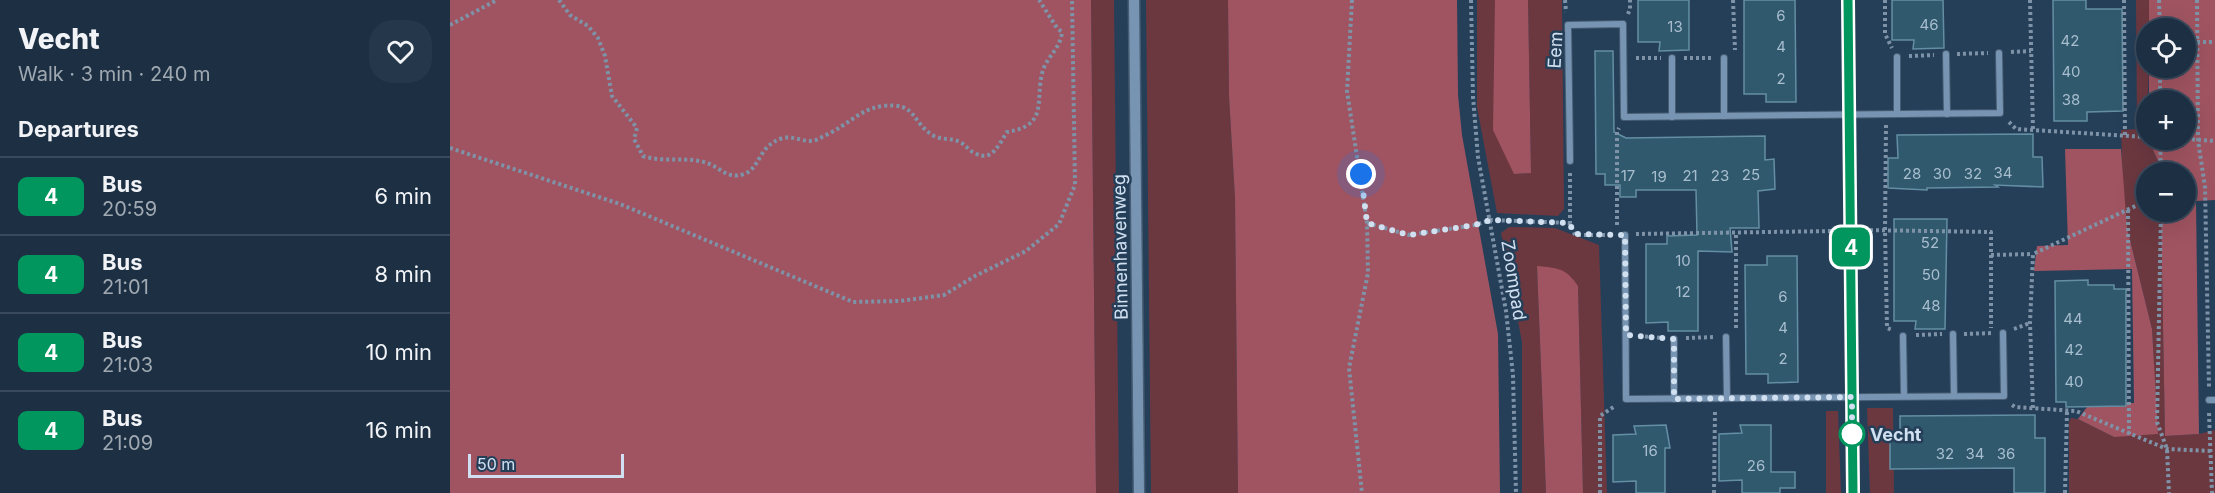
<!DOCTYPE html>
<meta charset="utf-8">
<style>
:root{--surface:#1c2f43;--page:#25374a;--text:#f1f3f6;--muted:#a0a9b2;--line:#3a4a5c}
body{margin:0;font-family:Inter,sans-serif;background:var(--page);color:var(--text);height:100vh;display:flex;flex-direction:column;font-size:22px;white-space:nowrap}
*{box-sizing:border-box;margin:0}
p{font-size:20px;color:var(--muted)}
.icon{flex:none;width:33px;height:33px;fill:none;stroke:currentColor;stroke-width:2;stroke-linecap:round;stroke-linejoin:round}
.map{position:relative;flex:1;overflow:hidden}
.side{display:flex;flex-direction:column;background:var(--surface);width:450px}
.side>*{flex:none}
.badge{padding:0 12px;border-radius:9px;font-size:21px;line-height:39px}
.controls{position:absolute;left:1686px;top:18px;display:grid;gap:12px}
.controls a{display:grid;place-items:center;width:60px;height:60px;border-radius:50%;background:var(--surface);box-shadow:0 6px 24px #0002,0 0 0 2px var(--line);font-size:30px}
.scale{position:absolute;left:18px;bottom:15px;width:156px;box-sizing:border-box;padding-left:6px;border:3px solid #d0e0f0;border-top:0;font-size:16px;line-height:21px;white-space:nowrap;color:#d0e0f0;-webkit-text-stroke:4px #253f59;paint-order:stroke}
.you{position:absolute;width:30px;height:30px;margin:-15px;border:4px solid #fff;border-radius:50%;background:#1a73e8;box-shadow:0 0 0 9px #1a73e833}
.map>.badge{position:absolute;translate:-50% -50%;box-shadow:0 0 0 3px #fff}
h2{padding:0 18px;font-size:22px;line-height:54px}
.round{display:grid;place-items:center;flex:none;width:63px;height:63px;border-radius:24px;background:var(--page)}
.overview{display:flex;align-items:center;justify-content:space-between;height:102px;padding:0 18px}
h1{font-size:28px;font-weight:800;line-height:45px}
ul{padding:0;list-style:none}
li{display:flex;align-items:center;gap:18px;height:78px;padding:0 18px;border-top:2px solid var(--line)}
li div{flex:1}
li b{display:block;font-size:22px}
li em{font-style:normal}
li .badge{min-width:66px;font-weight:700;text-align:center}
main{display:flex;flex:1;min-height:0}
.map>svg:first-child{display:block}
.green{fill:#6c3840}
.forest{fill:#a05461}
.building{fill:#30596d;stroke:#648ea3;stroke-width:1.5}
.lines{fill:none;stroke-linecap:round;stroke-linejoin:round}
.minor-casing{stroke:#475d73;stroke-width:8}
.tertiary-casing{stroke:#475d73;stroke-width:13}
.path{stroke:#7e93a8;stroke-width:4;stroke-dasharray:3 3;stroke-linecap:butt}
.minor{stroke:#7894b3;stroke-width:6}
.tertiary{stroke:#7894b3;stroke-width:10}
.line-casing{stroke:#fff;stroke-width:14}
.line{stroke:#00965e;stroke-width:9}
.walk{stroke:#d0e0f0;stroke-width:6;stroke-dasharray:0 10.8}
.stop-dot{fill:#fff;stroke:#00965e;stroke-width:3}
.labels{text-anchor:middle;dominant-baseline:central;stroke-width:5;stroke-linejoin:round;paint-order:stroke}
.number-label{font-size:15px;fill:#a8becf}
.street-label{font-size:18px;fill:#d0e0f0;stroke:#253f59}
.stop-label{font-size:18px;font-weight:bold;fill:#d0e0f0;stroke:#253f59;text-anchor:start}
</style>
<main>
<section class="side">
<div class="overview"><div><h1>Vecht</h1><p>Walk · 3 min · 240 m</p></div><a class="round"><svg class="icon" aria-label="heart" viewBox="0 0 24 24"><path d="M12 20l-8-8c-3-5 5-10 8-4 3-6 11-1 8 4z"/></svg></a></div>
<h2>Departures</h2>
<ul>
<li><span class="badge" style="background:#00965e;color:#fff">4</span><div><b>Bus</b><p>20:59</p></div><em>6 min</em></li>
<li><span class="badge" style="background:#00965e;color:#fff">4</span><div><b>Bus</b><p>21:01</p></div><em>8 min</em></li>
<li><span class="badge" style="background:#00965e;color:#fff">4</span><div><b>Bus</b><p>21:03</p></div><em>10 min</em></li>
<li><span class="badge" style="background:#00965e;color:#fff">4</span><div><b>Bus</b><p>21:09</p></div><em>16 min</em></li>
</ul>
</section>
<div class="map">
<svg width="1765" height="493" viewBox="0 0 1765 493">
<rect width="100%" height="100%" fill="#253f59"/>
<g class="green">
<path d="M641 0H664L669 493H646Z"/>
<path d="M696 0H778L779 96 785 198 788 493H701Z"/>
<path d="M1027 0H1045V44L1064 174 1081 173 1078 0H1112L1114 209 1108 216 1047 213 1027 107Z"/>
<path d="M1686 0H1699V28H1696V68H1699L1696 140H1699L1710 166 1711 172H1696V212H1711L1715 436 1749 434 1765 430V493H1619V422L1621 418 1628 419 1664 437 1704 371 1702 329 1677 228 1673 188 1671 130 1687 129Z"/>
<path d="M1059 227 1105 228 1149 245 1157 493H1133L1128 286 1087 267 1096 493H1072V342L1051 233Z"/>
<path d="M1417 408H1443L1444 493H1420Z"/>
<path d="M1376 411H1388L1391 493H1376Z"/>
</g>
<g class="forest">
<path d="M0 0H641L646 493H0Z"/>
<path d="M778 0H1007L1008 95 1012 135 1048 334 1050 493H788L785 198 779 96Z"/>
<path d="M1045 0H1078L1081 173 1064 174 1043 130Z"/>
<path d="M1699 0H1765V200L1746 201 1749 434 1715 436 1711 212H1736V172H1711L1710 166 1699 140H1736V100H1699V68H1736V28H1699Z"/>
<path d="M1615 149H1671L1677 228 1702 329 1708 434 1664 437 1628 419 1640 403H1684L1682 269 1584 271 1587 246 1618 245Z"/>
<path d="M1087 266C1108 268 1116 268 1128 286L1133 493H1096Z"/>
</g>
<g class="building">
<path d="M1188 0H1239V50L1209 51 1210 42H1188Z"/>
<path d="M1294 0H1345L1346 102H1316V94H1294Z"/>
<path d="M1442 0H1493L1494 48 1463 49 1464 40H1442Z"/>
<path d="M1603 0H1636V9H1672L1673 111 1637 112V121H1604Z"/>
<path d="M1145 51H1163L1164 132 1176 138 1315 136V160L1324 159 1325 189 1308 191 1309 228H1280L1282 252 1248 251V331H1218V322L1196 323V244H1217V236L1247 235 1246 190H1186V197H1170V185H1155V174H1146Z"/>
<path d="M1583 134V157H1592L1593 187 1545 185 1548 187 1477 188V190L1438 188V158H1448L1447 135Z"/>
<path d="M1444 219H1497L1495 329H1465L1466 321H1444Z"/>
<path d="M1317 256H1347L1348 382 1318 383V374H1296L1295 265H1317Z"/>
<path d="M1638 280V285H1664V289H1676V406L1616 407V402H1606L1605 281Z"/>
<path d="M1585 415V438H1595V493H1564V468L1440 469V439H1450V416Z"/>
<path d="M1216 425 1220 448H1215V493H1186V481L1163 482V435L1186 434 1184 426Z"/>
<path d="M1290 425H1321V472H1345V488H1330V493H1292V480L1269 481V434L1292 433Z"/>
</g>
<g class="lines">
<g class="minor-casing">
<g id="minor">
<path d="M1496 54 1497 114"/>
<path d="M1447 57V114"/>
<path d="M1222 58V117"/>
<path d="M1274 58V116"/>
<path d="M1120 161 1118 25 1173 24 1174 117 1550 113 1549 53"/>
<path d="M1175 235 1176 399 1554 396 1553 333"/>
<path d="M1503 334 1504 396"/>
<path d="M1453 336 1454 396"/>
<path d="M1276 337 1277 398"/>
<path d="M1224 339V399"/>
<path d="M1759 400H1765"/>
</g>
</g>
<g class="tertiary-casing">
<g id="tertiary">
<path d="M684 0 689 493"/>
<path d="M1398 0 1403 493"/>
</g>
</g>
<g class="path">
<path d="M109 0 120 15 138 26 148 38 155 56 162 96 187 128 184 139 193 156C214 163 237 156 257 163 270 167 277 180 294 174 311 168 308 145 333 138 345 135 357 145 368 139 376 135 385 131 392 126 406 117 416 108 433 106 468 102 460 122 484 136 492 140 502 138 510 142 516 145 519 151 525 153 542 163 549 144 557 132 600 125 584 101 593 70 598 56 611 47 612 32L607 28 589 0"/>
<path d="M902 0 897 91 917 223 918 273 899 368 912 493"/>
<path d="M1021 0 1023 97 1028 157 1056 311 1063 375 1066 493"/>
<path d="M1115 0 1116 12"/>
<path d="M1283 0 1285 50"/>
<path d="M1435 0V34L1442 48"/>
<path d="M1580 0 1583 130"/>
<path d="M1674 0 1675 136"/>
<path d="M1709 0 1710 28"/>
<path d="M1747 0 1748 140 1755 187 1759 387"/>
<path d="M1178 14 1180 9V0"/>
<path d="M0 25 47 0"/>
<path d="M1747 42H1765"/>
<path d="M1561 52 1581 51"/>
<path d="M1507 54 1538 53"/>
<path d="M1459 56 1484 55"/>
<path d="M1186 58H1211"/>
<path d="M1234 58H1262"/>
<path d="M1710 68V100"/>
<path d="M1559 122 1566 129 1696 137"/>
<path d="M1436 125 1435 230 1437 328 1442 330"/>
<path d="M1736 139 1765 141"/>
<path d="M1710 140 1711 172"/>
<path d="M0 148 170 204 403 302 450 301 494 295 525 276 576 251 609 224 625 185 622 0"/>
<path d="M1120 173V223L1125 235H1163"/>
<path d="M1678 210 1679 434"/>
<path d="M1711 212 1707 422 1717 449 1719 493"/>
<path d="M917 223 959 235 1025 225 1041 220 1120 223"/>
<path d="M1167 225V132L1169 128"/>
<path d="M1414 230 1541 232V328"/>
<path d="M1186 234 1385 231"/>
<path d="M1541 255 1583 254"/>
<path d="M1286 328V232"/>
<path d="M1564 329 1580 323"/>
<path d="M1514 334 1543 333"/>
<path d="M1466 335 1492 334"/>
<path d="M1189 336 1214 338"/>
<path d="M1236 338 1265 337"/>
<path d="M1562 405 1565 407 1626 411 1717 449 1761 451"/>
<path d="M1583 408 1580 323 1583 254 1696 201"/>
<path d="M1759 413 1762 493"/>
<path d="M1150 493V416L1165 406"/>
<path d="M1264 493 1265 411"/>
<path d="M1615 493 1617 411"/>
</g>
<use href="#minor" class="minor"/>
<use href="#tertiary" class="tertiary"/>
</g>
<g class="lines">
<g class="line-casing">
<path id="line" d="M1398 0 1403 493"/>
</g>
<use href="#line" class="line"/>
<path class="walk" d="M911 174 917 223 959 235 1025 225 1041 220 1119 223 1125 234 1175 235 1176 335 1224 339V399L1402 397V434"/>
</g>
<circle class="stop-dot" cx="1402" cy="434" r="12"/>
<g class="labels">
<g class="number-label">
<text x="1331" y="15">6</text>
<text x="1479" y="24">46</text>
<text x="1225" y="26">13</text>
<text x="1620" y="40">42</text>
<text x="1331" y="46">4</text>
<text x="1621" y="71">40</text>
<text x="1331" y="78">2</text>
<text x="1621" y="99">38</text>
<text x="1553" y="172">34</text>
<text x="1462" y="173">28</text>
<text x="1492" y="173">30</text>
<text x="1523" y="173">32</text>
<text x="1301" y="174">25</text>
<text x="1178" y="175">17</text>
<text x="1240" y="175">21</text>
<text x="1270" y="175">23</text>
<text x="1209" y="176">19</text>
<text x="1480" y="242">52</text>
<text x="1233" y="260">10</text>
<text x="1481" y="274">50</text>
<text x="1233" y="291">12</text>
<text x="1333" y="296">6</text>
<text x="1481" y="305">48</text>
<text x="1623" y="318">44</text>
<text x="1333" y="327">4</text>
<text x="1624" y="349">42</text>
<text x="1333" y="358">2</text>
<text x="1624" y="381">40</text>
<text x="1200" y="450">16</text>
<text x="1495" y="453">32</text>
<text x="1525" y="453">34</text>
<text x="1556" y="453">36</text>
<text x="1306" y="465">26</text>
</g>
<g class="street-label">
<text transform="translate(1105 50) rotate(-87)">Eem</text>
<text transform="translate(670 247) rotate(-91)">Binnenhavenweg</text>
<text transform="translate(1064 280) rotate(81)">Zoompad</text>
</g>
<g class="stop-label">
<text x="1420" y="434">Vecht</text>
</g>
</g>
</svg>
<div class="controls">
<a><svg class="icon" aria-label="locate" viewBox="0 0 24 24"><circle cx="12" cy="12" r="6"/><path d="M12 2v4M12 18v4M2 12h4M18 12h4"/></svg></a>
<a>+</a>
<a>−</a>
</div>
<div class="scale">50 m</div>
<div class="you" style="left:911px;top:174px"></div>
<b class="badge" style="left:1401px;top:247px;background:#00965e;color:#fff">4</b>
</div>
</main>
